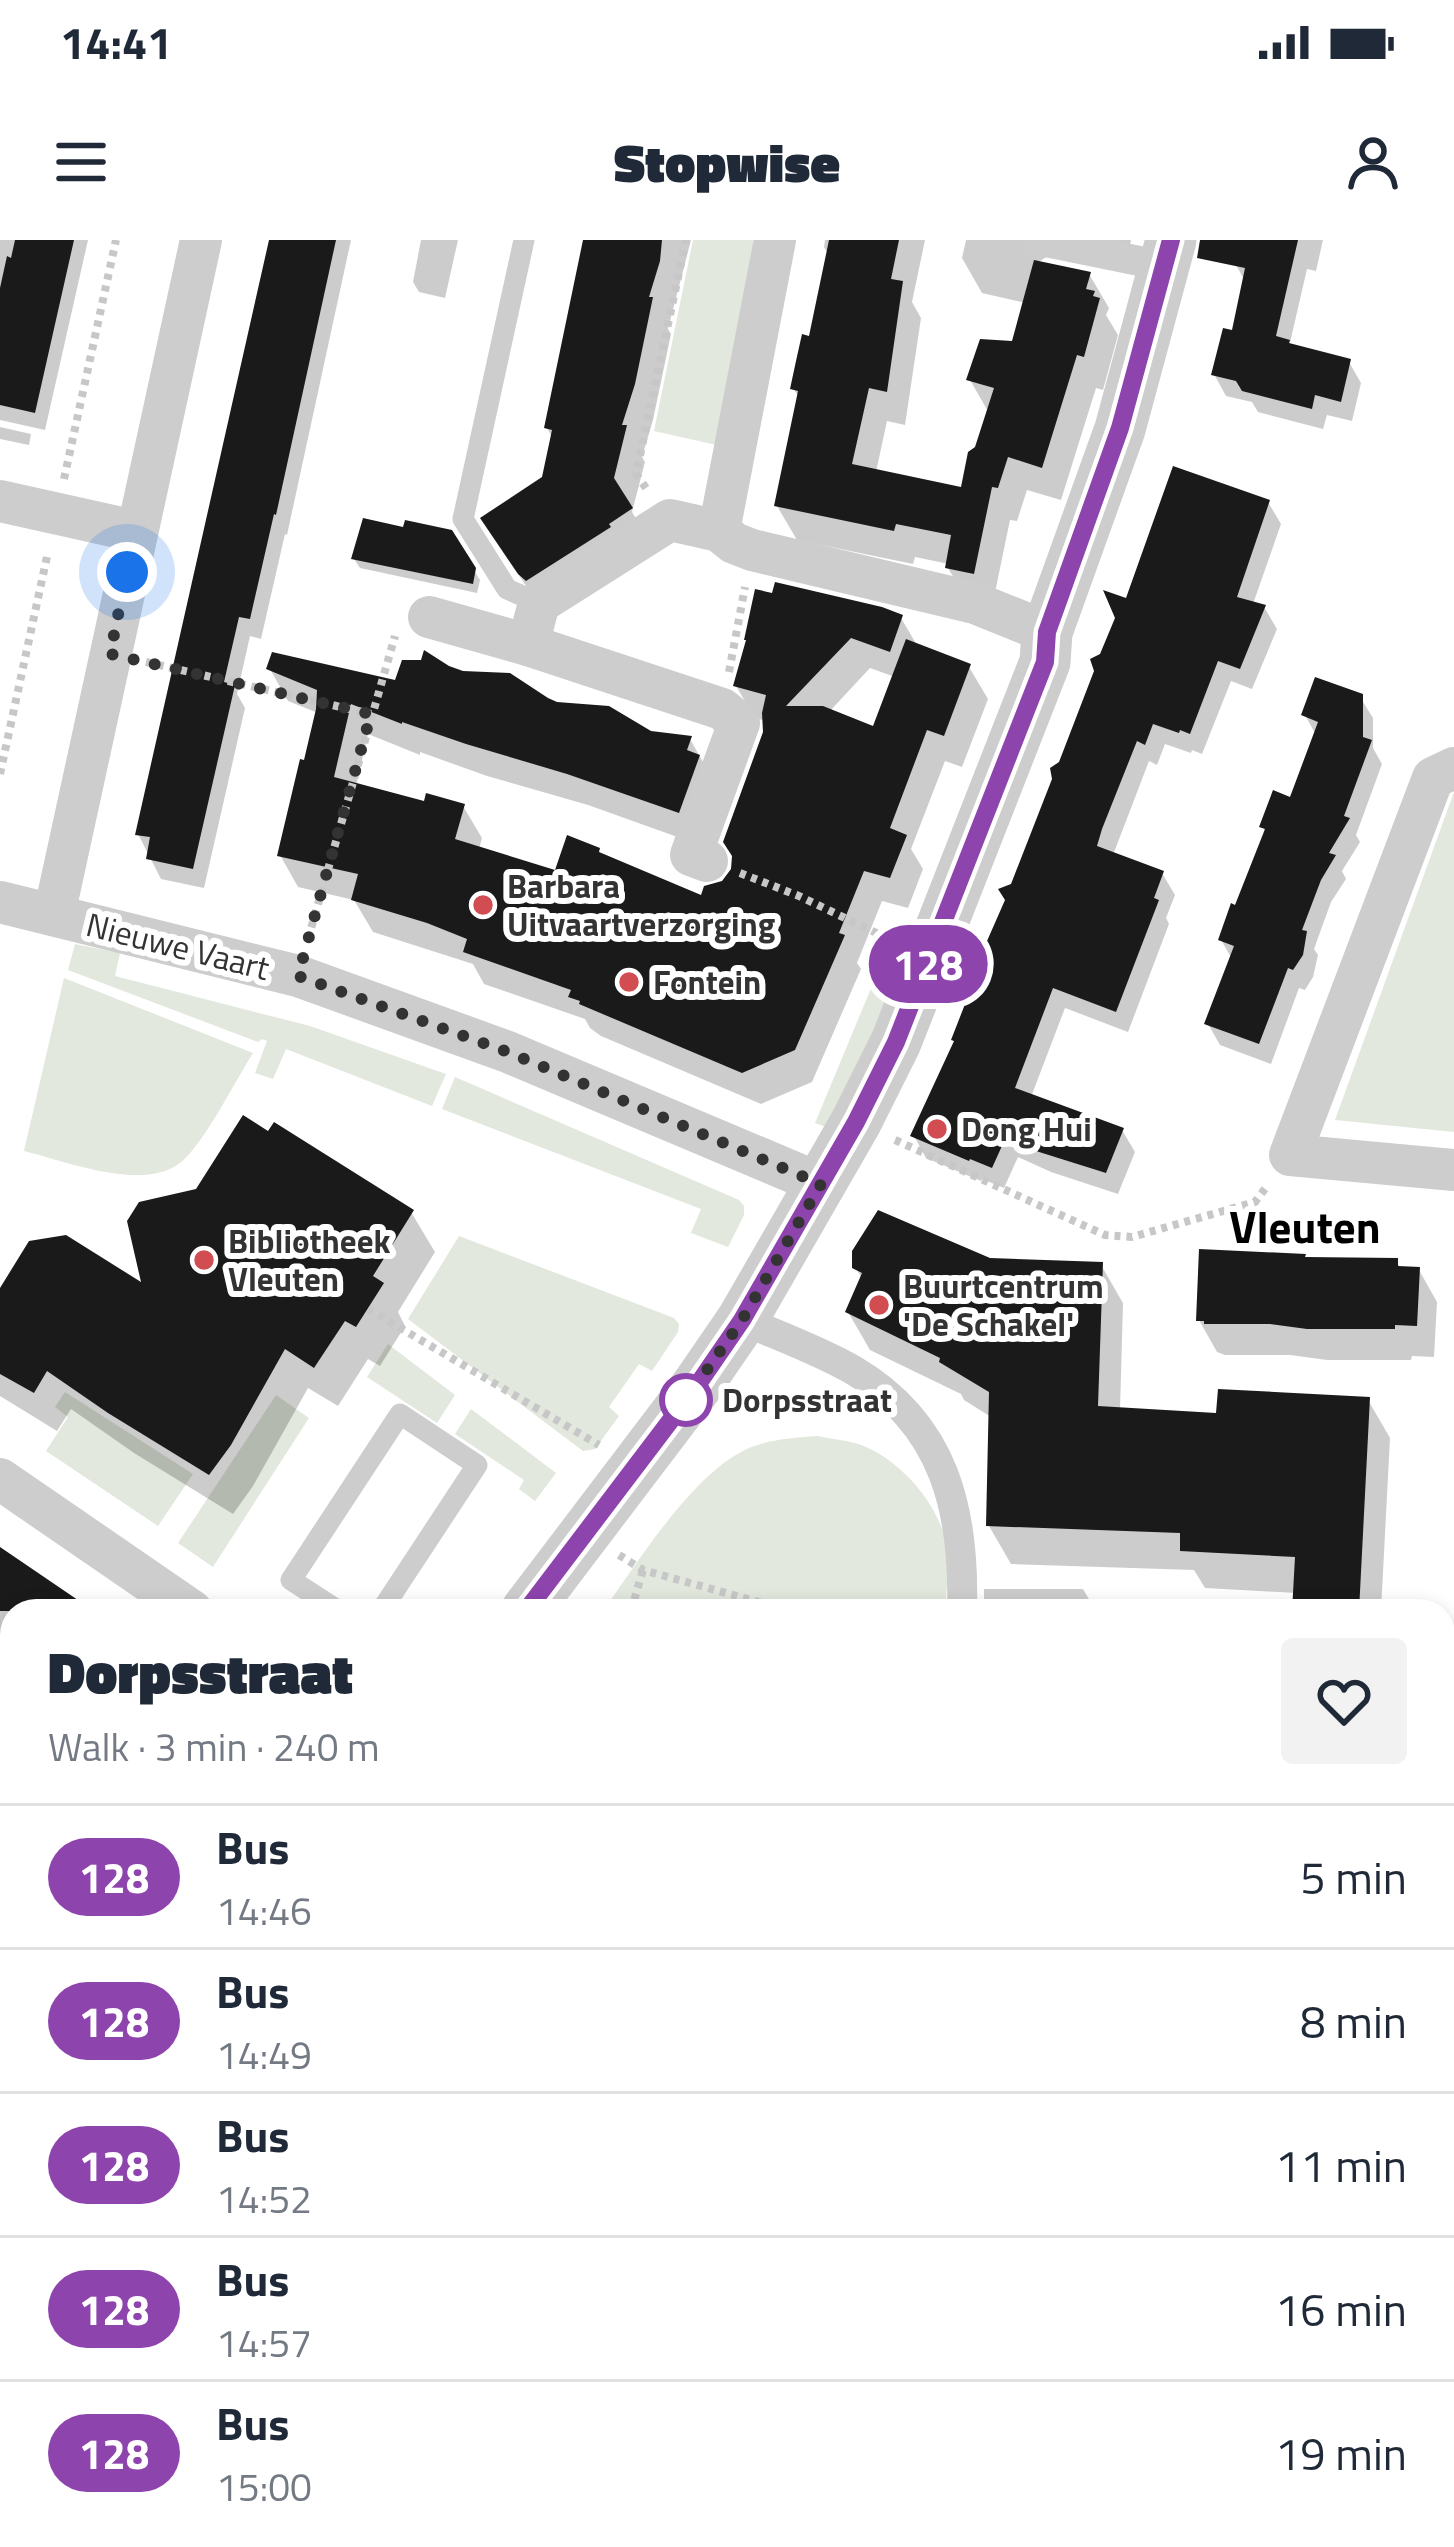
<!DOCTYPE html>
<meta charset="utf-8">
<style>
:root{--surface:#fff;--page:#f2f2f3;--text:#1f2937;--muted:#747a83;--line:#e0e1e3}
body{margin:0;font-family:"Titillium Web",sans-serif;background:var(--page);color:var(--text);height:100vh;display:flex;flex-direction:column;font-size:45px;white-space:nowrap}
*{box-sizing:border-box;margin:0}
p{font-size:39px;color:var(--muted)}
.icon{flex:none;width:66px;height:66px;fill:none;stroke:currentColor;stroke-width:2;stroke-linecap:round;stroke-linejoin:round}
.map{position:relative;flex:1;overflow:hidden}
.details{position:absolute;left:0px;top:1359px;width:1455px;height:948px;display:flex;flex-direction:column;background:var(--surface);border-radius:36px 36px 0 0;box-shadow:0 6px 18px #0003}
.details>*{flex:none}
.badge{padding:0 24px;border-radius:39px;font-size:42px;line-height:78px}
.you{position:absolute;width:60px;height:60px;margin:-30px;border:9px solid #fff;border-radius:50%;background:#1a73e8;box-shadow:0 0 0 18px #1a73e833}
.map>.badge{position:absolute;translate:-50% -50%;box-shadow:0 0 0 6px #fff}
.round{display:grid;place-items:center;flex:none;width:126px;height:126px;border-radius:12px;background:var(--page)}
.overview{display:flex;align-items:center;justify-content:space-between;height:204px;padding:0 48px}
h1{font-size:57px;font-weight:800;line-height:90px}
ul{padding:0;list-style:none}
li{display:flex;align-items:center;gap:36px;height:144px;padding:0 48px;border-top:3px solid var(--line)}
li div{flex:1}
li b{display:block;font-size:45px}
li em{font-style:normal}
li .badge{min-width:132px;font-weight:700;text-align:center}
.status{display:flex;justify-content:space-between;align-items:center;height:84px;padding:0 60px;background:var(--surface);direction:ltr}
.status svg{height:33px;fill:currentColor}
header{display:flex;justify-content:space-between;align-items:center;height:156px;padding:0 48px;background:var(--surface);font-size:54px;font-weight:800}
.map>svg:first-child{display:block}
.green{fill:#e2e8dd}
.shadow{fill:#0003;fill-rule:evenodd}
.building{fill:#1a1a1a}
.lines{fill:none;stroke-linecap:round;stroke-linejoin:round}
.path{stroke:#c7c7c7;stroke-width:8;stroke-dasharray:6 6;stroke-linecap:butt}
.service{stroke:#cdcdcd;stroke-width:21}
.pedestrian{stroke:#cdcdcd;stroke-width:30}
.minor{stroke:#cdcdcd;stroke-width:42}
.tertiary{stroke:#cdcdcd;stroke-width:51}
.line-casing{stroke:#fff;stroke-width:27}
.line{stroke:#8e44ad;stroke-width:18}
.walk{stroke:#333;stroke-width:12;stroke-dasharray:0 21.6}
.poi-dot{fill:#d24d51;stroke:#fff;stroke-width:4.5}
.stop-dot{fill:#fff;stroke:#8e44ad;stroke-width:6}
.labels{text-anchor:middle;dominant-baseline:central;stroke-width:12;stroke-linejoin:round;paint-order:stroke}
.poi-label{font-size:33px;font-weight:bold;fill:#333;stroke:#fff;text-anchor:start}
.street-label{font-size:33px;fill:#333;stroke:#fff}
.stop-label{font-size:33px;font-weight:bold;fill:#333;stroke:#fff;text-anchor:start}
.district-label{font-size:45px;font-weight:bold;fill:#000;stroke:#fff}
</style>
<div class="status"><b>14:41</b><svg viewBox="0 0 49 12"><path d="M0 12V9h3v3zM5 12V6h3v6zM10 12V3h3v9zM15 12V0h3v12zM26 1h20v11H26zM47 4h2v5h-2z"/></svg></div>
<header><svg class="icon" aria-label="menu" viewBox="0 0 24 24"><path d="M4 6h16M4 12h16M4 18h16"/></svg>Stopwise<svg class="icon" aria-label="person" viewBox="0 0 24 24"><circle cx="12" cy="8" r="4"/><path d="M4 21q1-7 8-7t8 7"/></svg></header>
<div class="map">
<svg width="1454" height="2307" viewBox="0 0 1454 2307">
<rect width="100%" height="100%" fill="#fff"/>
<g class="green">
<path d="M693 0H753L757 28 721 206 654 191Z"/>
<path d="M1454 552V892L1335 880Z"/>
<path d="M75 704 120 713 115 736 310 786 446 834 432 866 286 809 273 839 255 833 267 801 262 799 258 802 68 730Z"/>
<path d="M877 734 899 744 831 889 815 883Z"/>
<path d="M64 738 253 813C235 841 204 904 180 923 143 952 65 921 24 911Z"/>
<path d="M455 837 739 960 744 966V975L728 1007 691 993 701 969 442 869Z"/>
<path d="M459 996 674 1078 679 1084 678 1092 652 1131 639 1124 609 1167 619 1176 595 1209 583 1211 408 1079Z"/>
<path d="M388 1104 455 1155 437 1183 367 1137Z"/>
<path d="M65 1152 193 1234 158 1286 46 1211 68 1177 55 1167Z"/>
<path d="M276 1155 309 1178 213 1327 178 1303Z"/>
<path d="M471 1169 556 1233 535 1261 519 1249 524 1240 455 1194Z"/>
<path d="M818 1196C830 1199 844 1200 855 1203 899 1216 944 1268 948 1314 949 1333 946 1353 945 1371H603C637 1323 692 1235 745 1210 768 1199 793 1198 818 1196Z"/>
</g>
<g class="shadow">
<path d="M0 0H88L45 190 0 180Z"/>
<path d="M272 0H351L287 295 285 294 261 399 250 396 237 454 245 468 204 648 161 639 138 594Z"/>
<path d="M421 0H458L445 58 419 52 413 42Z"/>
<path d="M586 0H691L668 89 671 94 653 180 642 217 645 222 632 272 650 303 541 368 503 312 545 238 553 199 547 188Z"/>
<path d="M825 0H925L912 62 921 78 905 185 887 181 876 232 963 250 989 173 970 140 1014 105 1026 63 982 53 962 18 966 0H1131L1127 22 1051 14 1037 23 1089 34 1109 68 1106 75 1118 95 1103 150 1096 148 1061 260 1027 250 1017 281 1010 280 992 367 968 362 948 328 949 324 915 317 913 324 797 300 777 266 800 159 793 148 812 99 829 15 824 7Z"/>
<path d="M1242 0H1323L1316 31 1307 29 1289 107 1349 122 1361 143 1352 181 1327 175 1323 189 1258 172 1252 162 1226 156 1214 134 1234 94 1245 41 1236 25Z"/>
<path d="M0 187 31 194 29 205 0 199Z"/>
<path d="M1268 262 1281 284 1253 364 1264 367 1277 389 1252 449 1231 441 1202 514 1192 510 1191 513 1165 504 1157 525 1149 521 1113 615 1162 633 1175 655 1166 678 1169 684 1128 792 1065 768 1031 857 1122 890 1135 912 1118 954 1051 932 1018 917 1004 948 982 939 981 941 926 918 914 896 956 803 1103 416 1127 362Z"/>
<path d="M406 290 450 292 480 340 477 353 360 328 354 319Z"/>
<path d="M901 378 918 407 969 427 988 459 962 527 945 521 911 609 923 629 908 668 882 661 857 723 861 729 812 842 761 864 601 796 590 788 585 779 484 744 473 724 373 692 354 660 298 647 280 615 318 473 288 461 270 429 397 444 448 429 650 494 690 499 708 531 697 604 588 565 487 536 420 512V515L368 494 356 546 426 565 463 566 482 598 479 609 557 633 598 610 602 617 702 659 724 644 733 632 766 491V481L755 478 736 446 748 403ZM870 428 895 437 874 489 829 472Z"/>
<path d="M1360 457 1373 478V508L1382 524 1356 595 1360 602 1342 631 1346 639 1331 662 1314 709 1318 715 1313 737 1305 750 1299 748 1271 824 1220 805 1208 784 1232 719 1221 700 1237 668 1266 593 1263 587 1292 561 1316 495 1305 475Z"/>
<path d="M411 972 435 1012 398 1072 405 1086 380 1126 368 1119 338 1166 308 1148 253 1246 233 1274 134 1213 71 1169 57 1191 0 1156V1054L145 1048Z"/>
<path d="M1304 1017 1396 1021 1401 1029 1419 1030 1437 1062 1434 1117 1412 1116 1411 1120H1327L1290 1115H1225L1217 1112 1199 1080Z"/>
<path d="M989 1021 1101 1025 1123 1063 1120 1170 1219 1176 1368 1160 1390 1198 1381 1371H1295L1296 1353 1205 1348 1194 1330 1011 1324 989 1286 991 1177 964 1160 961 1154 870 1110 848 1072 863 1040 855 1027Z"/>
<path d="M0 1311 85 1371H12V1432L0 1422Z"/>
<path d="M984 1349H1083L1096 1371H984Z"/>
<path d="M0 1580 12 1586V1801L0 1795Z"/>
<path d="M12 2094V2179L0 2173V2095L9 2100Z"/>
<path d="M1443 2146 1454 2147V2307H1034L1031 2302 1032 2295H1443Z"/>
<path d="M179 2295H227L220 2307H201Z"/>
<path d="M353 2295H400L416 2307H332L336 2301 344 2306Z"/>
<path d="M546 2295H700L707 2307H556Z"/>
<path d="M828 2295H898L903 2307H832Z"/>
</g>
<g class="building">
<path d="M15 0H74L35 173 0 165V48L7 16 11 18Z"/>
<path d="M269 0H336L276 275 274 274 250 379 239 377 224 442 235 445 193 629 146 619 150 597 135 595Z"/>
<path d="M583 0H662L660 21 649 57H653L635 144 622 185H627L614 238 633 268 609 284 611 287 526 341 518 334 480 278 542 237 552 190 544 188Z"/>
<path d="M829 0H899L891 39 903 41 887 152 869 148 852 224 961 247 968 212 975 207 994 148 966 140 980 99 1012 101 1034 20 1091 32 1086 49 1095 51 1093 56 1100 58 1084 117 1077 115 1042 228 1008 217 998 248 992 247 974 334 945 328 951 295 896 284 894 291 774 266 798 151 790 149 796 121 802 94 809 96Z"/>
<path d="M1200 0H1298L1276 96 1290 100 1289 103 1351 119 1341 162 1315 155 1312 169 1242 151 1236 141 1211 135 1223 88 1232 90 1245 28 1197 18Z"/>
<path d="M1173 226 1270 260 1237 357 1266 365 1240 429 1218 421 1190 494 1180 490 1179 493 1153 484 1145 505 1137 501 1102 589 1097 606 1164 631 1154 658 1159 660 1116 772 1053 748 1015 848 1124 888 1106 933 1036 911 1006 897 992 928 970 919 969 921 910 896 954 801 951 800 983 718 980 717 1005 660 998 649 1011 644 1052 539 1050 528 1059 522 1094 431 1090 419 1100 414 1115 378 1103 350 1126 358Z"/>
<path d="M363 278 403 287 405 280 452 290 476 328 473 344 351 319Z"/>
<path d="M775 342 882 367 903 375 890 412 851 398 786 466H823L873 486 906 399 971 424 944 496 927 490 890 588 907 595 890 638 864 631 839 693 845 695 795 810 742 833 579 764 580 761 568 757 571 750 463 712 467 699 427 683 351 660 358 634 277 616 300 519 304 520 316 469 317 450 266 429 272 412 395 440 402 420H421L424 410 449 426 463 431 510 433 548 458 557 462 609 466 651 491 692 496 687 510 700 515 679 573 567 534 466 504 402 482V484L351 464 334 537 424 561 426 553 465 564 455 599 555 630 567 595 600 608 599 612 701 655 704 646 722 641 731 629 732 616 723 602 763 492 762 473 766 455 733 446 746 400H744L755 349 772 353Z"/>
<path d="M1315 437 1363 454V497L1372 500 1344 576 1350 578 1329 613 1336 615 1321 640 1302 690 1307 691 1303 715 1293 730 1288 728 1259 804 1204 784 1234 706 1218 700 1231 663 1235 665 1265 589 1259 587 1273 550 1290 557 1318 482 1301 475Z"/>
<path d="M243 875 268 891 274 882 414 970 373 1036 384 1043 356 1087 345 1081 314 1128 285 1109 231 1205 209 1235 108 1173 47 1131 34 1153 0 1134V1048L29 1001 66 995 141 1042 127 981 139 962 196 949Z"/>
<path d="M878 970 990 1018 1103 1022 1098 1166 1216 1173 1218 1149 1370 1157 1359 1371H1292L1295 1317 1180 1311V1293L986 1286 989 1152 939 1122 940 1118 845 1072 862 1033 852 1028V1011Z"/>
<path d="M1199 1009 1306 1014 1305 1017 1398 1018V1026L1420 1027 1417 1086 1395 1085V1089H1307L1270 1084H1204V1081H1196Z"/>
<path d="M0 1307 94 1371H0Z"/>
</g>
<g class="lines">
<g class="path">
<path d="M64 239 116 0"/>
<path d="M646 248 636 234 686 0"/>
<path d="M146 422 371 474"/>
<path d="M729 432 745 347"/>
<path d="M0 534 48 312"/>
<path d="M740 633 799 656 891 700"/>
<path d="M308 699 395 396"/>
<path d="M895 900 1105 995 1132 997 1255 962 1267 946"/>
<path d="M368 1069 599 1205"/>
<path d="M619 1315 643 1330 791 1371"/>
<path d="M631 1371 643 1330"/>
</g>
<g class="service">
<path d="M524 0 463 279 507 349 539 363"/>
<path d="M339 1371 291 1340 400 1174 477 1225 381 1371"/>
</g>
<g class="pedestrian">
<path d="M1036 0 1164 26"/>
<path d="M742 1080C779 1096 818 1110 853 1130 945 1184 965 1271 962 1371"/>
<path d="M1398 2307 1399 2295"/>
</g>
<g class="minor">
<path d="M0 261 135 291"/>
<path d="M719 291 775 0"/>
<path d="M429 377 528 405"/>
<path d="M1454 528 1433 538 1290 915 1454 930"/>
<path d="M707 621 691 615 739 483 722 469 528 405 539 363 670 280 719 291 734 303 752 310 975 363 1047 392"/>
<path d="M0 662 298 736 508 812 821 944"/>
<path d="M54 675 201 0"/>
<path d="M0 1239 192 1371"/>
<path d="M0 1843 12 1818"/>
<path d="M1453 1953 1454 1910"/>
<path d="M0 2008 12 2014"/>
<path d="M496 2295 506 2307"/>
<path d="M955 2295 960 2307"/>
</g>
<g class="tertiary">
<path d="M526 1371 696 1147 742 1080 856 882 896 802 1045 422 1047 392 1120 189 1171 0"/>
<path d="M1443 1953 1454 1954"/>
<path d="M1443 2048 1454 2049"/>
<path d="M278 2307 287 2295"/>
</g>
</g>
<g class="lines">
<g class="line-casing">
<path id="line" d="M526 1371 696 1147 742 1080 856 882 896 802 1045 422 1047 392 1120 188 1171 0"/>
</g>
<use href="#line" class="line"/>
<path class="walk" d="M127 332 110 414 371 474 298 736 508 812 821 944 742 1080 686 1160"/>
</g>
<g class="poi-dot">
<circle cx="483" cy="665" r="12"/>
<circle cx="629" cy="742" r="12"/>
<circle cx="937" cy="889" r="12"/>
<circle cx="204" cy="1020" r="12"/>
<circle cx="879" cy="1065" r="12"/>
</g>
<circle class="stop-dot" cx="686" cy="1160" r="24"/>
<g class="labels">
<g class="poi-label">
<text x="507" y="646">Barbara<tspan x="507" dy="38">Uitvaartverzorging</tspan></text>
<text x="653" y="742">Fontein</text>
<text x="961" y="889">Dong Hui</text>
<text x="228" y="1001">Bibliotheek<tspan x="228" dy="38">Vleuten</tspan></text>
<text x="903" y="1046">Buurtcentrum<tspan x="903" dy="38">'De Schakel'</tspan></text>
</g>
<g class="street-label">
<text transform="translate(178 706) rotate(14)">Nieuwe Vaart</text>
</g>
<g class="stop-label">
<text x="722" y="1160">Dorpsstraat</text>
</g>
<g class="district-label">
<text x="1305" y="986">Vleuten</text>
</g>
</g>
</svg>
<div class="you" style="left:127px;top:332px"></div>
<b class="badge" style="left:928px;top:724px;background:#8e44ad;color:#fff">128</b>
<section class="details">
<div class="overview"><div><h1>Dorpsstraat</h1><p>Walk · 3 min · 240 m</p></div><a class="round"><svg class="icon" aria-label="heart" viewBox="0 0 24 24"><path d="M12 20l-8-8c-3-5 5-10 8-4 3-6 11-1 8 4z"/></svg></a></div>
<ul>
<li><span class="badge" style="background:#8e44ad;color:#fff">128</span><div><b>Bus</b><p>14:46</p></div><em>5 min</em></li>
<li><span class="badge" style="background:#8e44ad;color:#fff">128</span><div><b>Bus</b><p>14:49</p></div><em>8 min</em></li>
<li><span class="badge" style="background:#8e44ad;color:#fff">128</span><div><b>Bus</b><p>14:52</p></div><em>11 min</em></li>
<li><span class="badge" style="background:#8e44ad;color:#fff">128</span><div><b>Bus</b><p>14:57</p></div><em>16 min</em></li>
<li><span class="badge" style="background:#8e44ad;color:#fff">128</span><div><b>Bus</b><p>15:00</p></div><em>19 min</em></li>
</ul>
</section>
</div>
